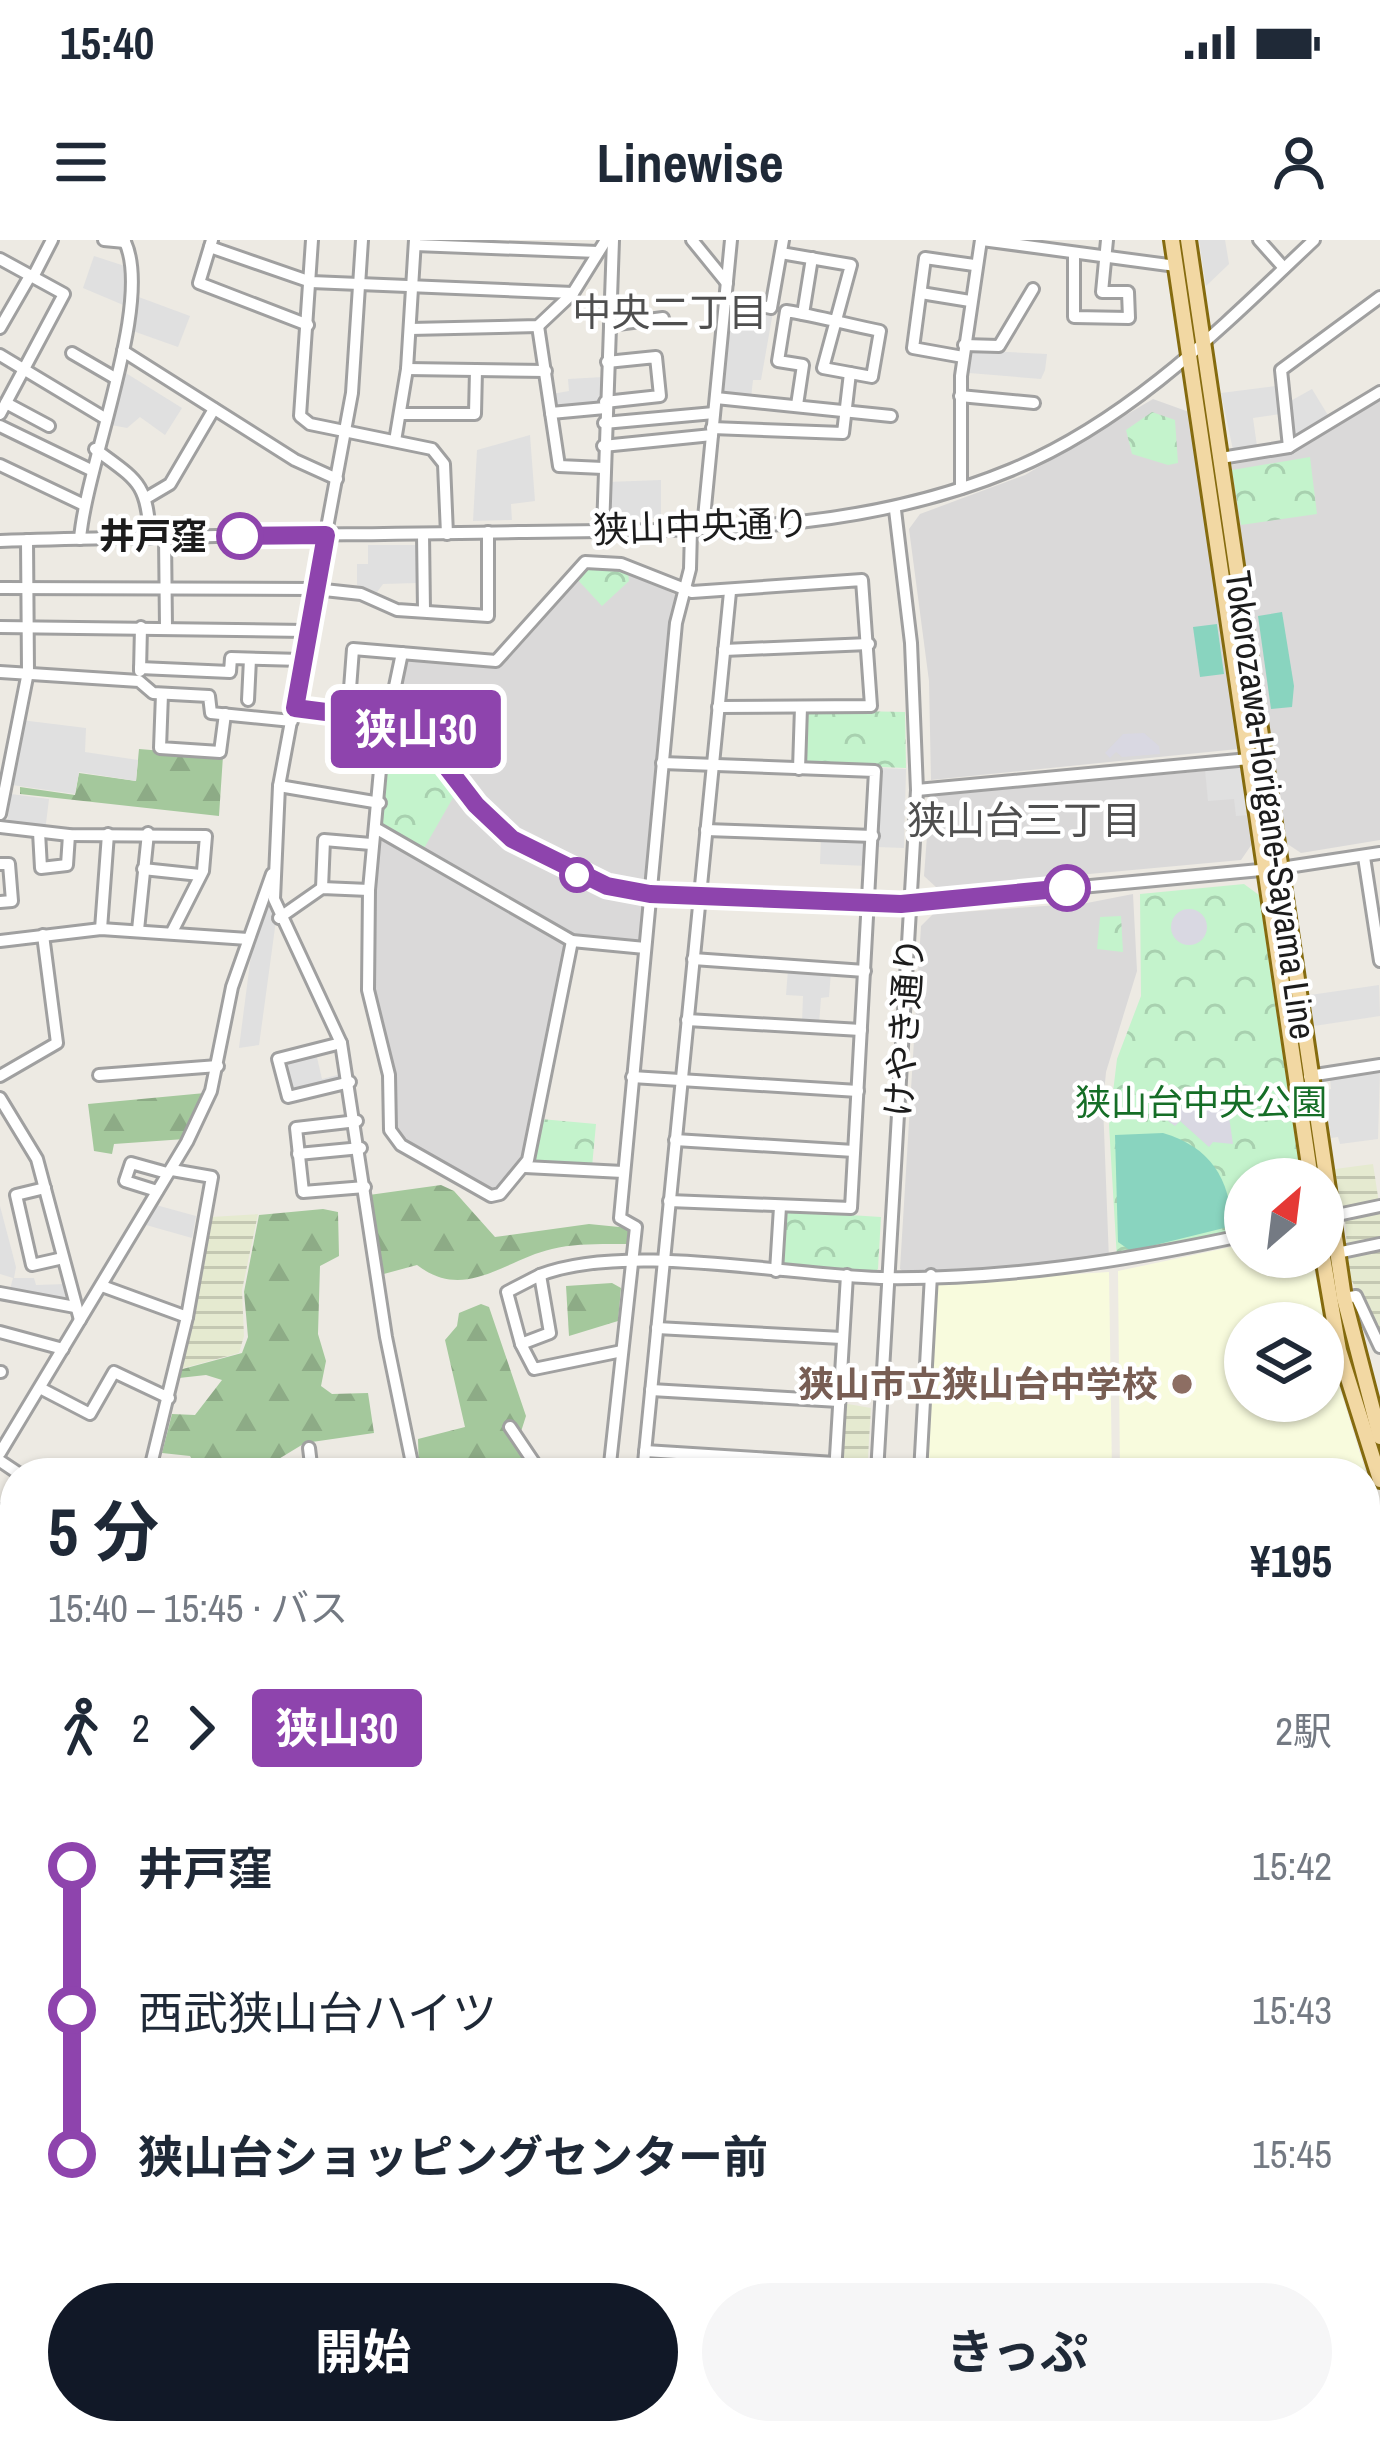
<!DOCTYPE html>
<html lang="ja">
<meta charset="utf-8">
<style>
:root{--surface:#fff;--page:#f6f6f7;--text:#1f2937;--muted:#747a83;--accent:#111827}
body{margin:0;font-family:"Archivo Narrow","Noto Sans JP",sans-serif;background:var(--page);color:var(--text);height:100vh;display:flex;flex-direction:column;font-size:45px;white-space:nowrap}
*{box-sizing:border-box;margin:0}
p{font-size:39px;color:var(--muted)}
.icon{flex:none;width:66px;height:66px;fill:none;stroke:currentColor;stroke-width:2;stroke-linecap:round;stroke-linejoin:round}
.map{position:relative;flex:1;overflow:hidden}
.details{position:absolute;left:0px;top:1218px;width:1380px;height:987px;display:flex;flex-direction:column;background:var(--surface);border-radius:48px 48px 0 0;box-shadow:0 3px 9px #0004}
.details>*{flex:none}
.badge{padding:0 24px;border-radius:9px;font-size:42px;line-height:78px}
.needle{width:78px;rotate:28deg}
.buttons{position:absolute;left:1224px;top:918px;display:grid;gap:24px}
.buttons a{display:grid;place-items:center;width:120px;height:120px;border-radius:50%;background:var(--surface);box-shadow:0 3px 9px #0004;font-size:60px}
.map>.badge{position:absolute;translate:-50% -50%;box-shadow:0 0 0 6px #fff}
.legs{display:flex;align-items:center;gap:18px;height:132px;padding:0 48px;font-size:39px}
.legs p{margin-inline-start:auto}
.head{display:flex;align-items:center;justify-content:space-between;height:204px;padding:0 48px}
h1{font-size:66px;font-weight:700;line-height:90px}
.primary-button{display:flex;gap:24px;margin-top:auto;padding:24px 48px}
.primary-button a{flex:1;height:138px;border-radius:72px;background:var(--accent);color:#fff;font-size:48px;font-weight:700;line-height:138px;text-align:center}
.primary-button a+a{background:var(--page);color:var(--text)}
ul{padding:0 48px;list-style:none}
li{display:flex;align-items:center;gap:42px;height:144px;font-size:45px}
li i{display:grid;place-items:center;width:18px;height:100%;margin:0 15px;background:currentColor}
li i::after{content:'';width:30px;height:30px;margin:-15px;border:9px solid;border-radius:50%;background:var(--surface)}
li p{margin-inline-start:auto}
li:first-child i{background:linear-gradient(#0000 50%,currentColor 0)}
li:last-child i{background:linear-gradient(currentColor 50%,#0000 0)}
.status{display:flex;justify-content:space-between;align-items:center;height:84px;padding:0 60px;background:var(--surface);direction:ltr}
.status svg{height:33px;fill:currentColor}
header{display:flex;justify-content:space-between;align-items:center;height:156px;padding:0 48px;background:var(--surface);font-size:54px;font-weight:700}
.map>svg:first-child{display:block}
.residential{fill:#dad9d9}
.commercial{fill:#ecd7d4}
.education{fill:#f8fbdd;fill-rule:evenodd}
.farmland{fill:url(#farmland-rules)}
.forest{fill:url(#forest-firs)}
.park{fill:url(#park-crowns)}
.pitch{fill:#89d4bf}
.parking{fill:#e0e0e0}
.plaza{fill:#d9d8e2}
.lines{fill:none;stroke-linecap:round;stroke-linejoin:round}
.minor-casing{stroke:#a0a0a0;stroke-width:16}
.major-casing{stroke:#856b0f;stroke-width:20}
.minor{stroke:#fff;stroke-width:10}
.major{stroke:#f2d8a3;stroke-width:14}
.line-1-casing{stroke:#fff;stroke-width:27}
.line-1{stroke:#8e44ad;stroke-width:18}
.stop-1-dot{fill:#fff;stroke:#8e44ad;stroke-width:6}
.education-dot{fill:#8d6e63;stroke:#fff;stroke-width:4.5}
.labels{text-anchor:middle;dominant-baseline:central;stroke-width:9;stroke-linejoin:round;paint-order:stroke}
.street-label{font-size:36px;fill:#1c1c1c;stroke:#fff}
.stop-label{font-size:36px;font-weight:bold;fill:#1c1c1c;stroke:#fff;text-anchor:end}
.park-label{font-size:36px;fill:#166e27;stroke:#fff}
.education-label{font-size:36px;font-weight:bold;fill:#785e54;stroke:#fff;text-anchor:end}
.neighbourhood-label{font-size:39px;fill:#4f4f4f;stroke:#fff}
</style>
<div class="status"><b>15:40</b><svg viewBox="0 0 49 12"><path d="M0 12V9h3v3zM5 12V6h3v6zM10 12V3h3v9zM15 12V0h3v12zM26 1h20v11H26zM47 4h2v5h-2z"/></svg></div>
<header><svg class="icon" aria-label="menu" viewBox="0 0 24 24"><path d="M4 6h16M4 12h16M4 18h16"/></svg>Linewise<svg class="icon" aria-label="person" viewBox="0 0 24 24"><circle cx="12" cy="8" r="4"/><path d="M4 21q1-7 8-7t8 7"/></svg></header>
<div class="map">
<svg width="1380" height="2203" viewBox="0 0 1380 2203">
<defs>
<pattern id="farmland-rules" width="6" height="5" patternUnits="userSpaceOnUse" patternTransform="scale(3)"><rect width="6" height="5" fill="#e5ead0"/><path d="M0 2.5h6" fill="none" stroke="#c4c8b2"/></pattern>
<pattern id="forest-firs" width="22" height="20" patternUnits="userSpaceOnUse" patternTransform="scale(3)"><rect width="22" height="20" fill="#a4c89c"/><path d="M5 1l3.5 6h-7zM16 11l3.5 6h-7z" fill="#8dab86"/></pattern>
<pattern id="park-crowns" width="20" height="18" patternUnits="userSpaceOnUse" patternTransform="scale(3)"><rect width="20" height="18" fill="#c4f3cc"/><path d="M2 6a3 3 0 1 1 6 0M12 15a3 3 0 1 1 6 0" fill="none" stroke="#a8d0af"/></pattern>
</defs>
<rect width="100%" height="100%" fill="#edeae3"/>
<g class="residential">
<path d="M1153 159 1189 172 1238 509 931 540 929 441 909 289 920 274 1025 235Z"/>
<path d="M1380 159V600L1301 613 1286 603 1231 225 1291 213Z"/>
<path d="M619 327 678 356 640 700 572 697 524 914 494 952 405 902 395 890 372 745 375 610 385 565V508L406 418 495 424 576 331Z"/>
<path d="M1238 528 1252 604 1241 620 937 648 924 636 930 556Z"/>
<path d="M1133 654 1137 731 1106 832 1103 864 1109 1020 905 1033 900 1029 921 686 933 674 1087 663Z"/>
</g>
<path class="commercial" d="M15 1593V2016L0 2017V1596Z"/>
<g class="education">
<path d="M1245 1004V1017H1312L1333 1126 1380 1278H1365V1233H1120L1118 1031ZM1245 1083H1323V1161H1245Z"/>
<path d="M1109 1032 1112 1233H924L937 1042Z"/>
</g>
<g class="farmland">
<path d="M1373 924 1379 963 1341 968 1335 929Z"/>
<path d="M1380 972V1001L1347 1008 1345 979Z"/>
<path d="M258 974 242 1050 244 1096 239 1113 180 1129 211 977Z"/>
<path d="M1380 1007V1097L1351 1039 1347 1013Z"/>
<path d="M842 1163 871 1168 867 1233H838Z"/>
<path d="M53 2190H134L135 2203H55Z"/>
<path d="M919 2190 896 2203H826L824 2191Z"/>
<path d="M930 2190H973V2201L1001 2203V2194L1034 2190 1036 2203H907Z"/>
</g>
<g class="forest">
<path d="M139 509 223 516 219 576 20 554V547L75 555 79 533 136 541Z"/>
<path d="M205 853 185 899 114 904 112 914 94 911 88 864Z"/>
<path d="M441 945 454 951 495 997 589 984 629 988V1004C604 1004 576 1003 552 1009 504 1020 465 1062 417 1025L380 1035 369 955Z"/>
<path d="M323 969 338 972 339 1016 320 1026 318 1094 326 1121 321 1146 332 1154 368 1153 374 1193 305 1203 277 1220 194 1223 190 1216 162 1213 172 1174 195 1175 222 1140 206 1135 179 1138V1130L242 1113 248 1097 244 1052 259 975Z"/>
<path d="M612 1043 621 1048 618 1081 569 1096 566 1046Z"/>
<path d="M481 1064 489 1067 526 1176 517 1204 536 1233H419L418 1199 465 1187 445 1100 457 1086 459 1073Z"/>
</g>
<g class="park">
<path d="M1152 172 1175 180 1178 223 1168 225 1132 214 1126 190Z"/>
<path d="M1310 217 1317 274 1241 285 1232 230Z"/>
<path d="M584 326 628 332 629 341 602 366 576 338Z"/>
<path d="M807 470 905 472 906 528 805 524Z"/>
<path d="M394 491 419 506 454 556 423 610 382 583 387 509Z"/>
<path d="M1244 644 1259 655 1301 939H1245V991L1117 1019 1109 885 1117 819 1141 756 1140 654Z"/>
<path d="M1121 676 1123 712 1097 709 1100 677Z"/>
<path d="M541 879 596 884 592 927 532 921Z"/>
<path d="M787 971 881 977 878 1029 873 1033 783 1027Z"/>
</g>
<g class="pitch">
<path d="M1282 372 1294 446 1292 467 1271 469 1258 376Z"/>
<path d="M1217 384 1224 434 1200 437 1193 387Z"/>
<path d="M1163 893C1210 907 1230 938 1232 986L1131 1011 1118 1002 1115 895Z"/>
</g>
<g class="parking">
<path d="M1199 0H1225L1229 24 1206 46Z"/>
<path d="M94 16 131 28 128 67 83 48Z"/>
<path d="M136 56 190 76 178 107 130 90Z"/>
<path d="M732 64 773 72 761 140H753L751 158 720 153Z"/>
<path d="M968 110 1047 114 1045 130 1041 139 969 133Z"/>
<path d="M121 130 182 168 165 195 140 177 127 188 106 184Z"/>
<path d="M603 137 600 165 555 168 552 154 569 151 568 139Z"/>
<path d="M1276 146 1280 174 1253 178 1257 206 1233 210 1221 153Z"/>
<path d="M1312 149 1329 177 1295 198 1287 163Z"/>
<path d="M530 195 535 261 511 264 512 280 473 281 477 210Z"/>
<path d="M661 240V278L607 279V242Z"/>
<path d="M368 305H417V343L383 344 377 352 357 345V324H368Z"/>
<path d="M21 480 86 488 85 512 138 520 136 541 79 532 75 554 12 545Z"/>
<path d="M1240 527 1249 575 1236 576 1234 559 1208 561 1205 530Z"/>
<path d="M879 528 906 529 904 608 877 607Z"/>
<path d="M11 554 49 559 45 591 7 584Z"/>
<path d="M821 599 866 601 868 626 820 624Z"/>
<path d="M267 664 276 680 259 805 239 808 251 715Z"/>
<path d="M788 729 831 732 829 757 821 758 819 784 802 783 803 756 786 755Z"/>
<path d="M1379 745 1380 776 1314 786 1310 755Z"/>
<path d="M316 813 322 839 345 833 344 840 289 851 284 821Z"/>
<path d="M1380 831 1378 899 1340 904 1338 897 1331 898 1324 850 1331 849 1330 839Z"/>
<path d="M156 965 196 976 192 998 146 985Z"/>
<path d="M0 966 16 1027 14 1038H34L36 1045 66 1044 70 1061 9 1053 13 1038 0 1034Z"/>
<path d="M15 1628V1856L0 1857V1630Z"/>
<path d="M15 1878V2005L1 2006 0 1880Z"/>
</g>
<g class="plaza">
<path d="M1144 493 1159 506 1160 514 1122 517 1116 512 1110 518 1105 513 1123 494Z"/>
<circle cx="1189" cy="687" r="18"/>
<path d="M1226 856 1233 904 1213 902 1209 907 1180 881 1175 886 1168 881 1179 864 1186 869Z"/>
</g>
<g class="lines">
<g class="minor-casing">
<g id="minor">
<path d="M104 0 125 2"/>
<path d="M212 0 199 43 308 85"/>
<path d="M312 0 300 176 310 184 432 209 444 224 447 294"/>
<path d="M362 0 352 153 279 546 274 659 341 803 386 1097 414 1233"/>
<path d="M692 0 727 43"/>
<path d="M982 0 1176 26"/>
<path d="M1259 0 1284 28"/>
<path d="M415 5 598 12"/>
<path d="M210 7 311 42 573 53"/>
<path d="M781 13 851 25 823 128 872 137 880 91C849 85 818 76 786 71L778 121 803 125 797 165"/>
<path d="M1074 14V77L1129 78 1128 52H1102L1107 0"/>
<path d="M0 19 64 54 0 174"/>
<path d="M33 37 52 0"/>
<path d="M921 53 970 61"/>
<path d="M726 59 771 68 783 0"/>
<path d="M803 74 812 18"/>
<path d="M610 85 663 78"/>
<path d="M538 86 559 226 603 228"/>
<path d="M0 88 30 36"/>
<path d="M410 89 538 86 573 53 606 0"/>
<path d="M964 105 999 106 1033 49"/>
<path d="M123 111 295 220 337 239"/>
<path d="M72 113 115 138"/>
<path d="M0 115 103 177"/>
<path d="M963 117 913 108 925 18 974 25"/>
<path d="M407 129 546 131"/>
<path d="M960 156 1034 163"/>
<path d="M716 158 891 176"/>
<path d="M605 162 660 156 656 117 607 122"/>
<path d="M6 163 49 186"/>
<path d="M551 173 605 168"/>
<path d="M400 174H475L476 130"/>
<path d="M604 183 714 173"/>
<path d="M0 186 91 230"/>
<path d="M712 188 843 193 850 133"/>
<path d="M395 201 407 129 415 0"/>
<path d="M603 206 712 195"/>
<path d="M1289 207 1281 130 1380 57"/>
<path d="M95 209C138 241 147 242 150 298"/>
<path d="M1221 218 1289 207 1380 152"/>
<path d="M0 225 82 264"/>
<path d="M961 248V136L981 0"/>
<path d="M148 257 170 244 214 169"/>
<path d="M703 288 731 0"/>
<path d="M603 290 613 0"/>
<path d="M423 294 424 371"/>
<path d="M165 297 166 388"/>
<path d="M80 299C86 224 155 59 124 0"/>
<path d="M0 301C173 295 346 295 519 292 691 289 849 297 1011 230 1130 181 1223 86 1314 0"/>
<path d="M0 348 315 349 361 354 397 370 488 376V292"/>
<path d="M0 387 306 391"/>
<path d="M724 410 869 404"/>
<path d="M402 413 382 508 369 650 368 750 389 835 390 890 401 905 491 956 500 954 528 920 572 701"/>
<path d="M140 428 230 432 231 418 302 420"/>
<path d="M140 431 141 387"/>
<path d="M0 432 139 441 153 453 209 456 211 473 292 481"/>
<path d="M162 454 160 508 220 512 225 474"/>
<path d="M248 460 250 419"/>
<path d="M295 468 388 480 419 491 476 565 516 602 593 642 650 654 901 664 1281 628 1380 613"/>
<path d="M348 475 353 409 496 421 585 322 621 324 692 352 862 340 871 466 718 467"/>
<path d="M662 523 875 531 851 968 669 961"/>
<path d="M799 529 801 467"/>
<path d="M279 546 380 563"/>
<path d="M917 550 1249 519"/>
<path d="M0 574 28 432 27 300"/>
<path d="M0 587 69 595 206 596 203 631 172 692"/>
<path d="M377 589 572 701 645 708"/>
<path d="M706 590 873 596"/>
<path d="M39 592 41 628 67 625 69 595"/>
<path d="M1364 617 1380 721"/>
<path d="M0 624H9L12 661 0 662"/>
<path d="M143 629 200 635"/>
<path d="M322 648 324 600 371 604"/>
<path d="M279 678 322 648 369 650"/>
<path d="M101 689 108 594"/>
<path d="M138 690 148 593"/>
<path d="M0 701 101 689 248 699"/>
<path d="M693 719 865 731"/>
<path d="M687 780 861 790"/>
<path d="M341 803 278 819 288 857 350 842"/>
<path d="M99 835 218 826"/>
<path d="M0 836 57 803 43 695"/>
<path d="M1309 836 1380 825"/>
<path d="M632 837 858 851"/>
<path d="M0 858 37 919 80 1080"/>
<path d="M357 881 296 888 303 952 365 947"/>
<path d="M675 900 854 911"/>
<path d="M298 914 361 908"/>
<path d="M525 927 623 932"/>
<path d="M45 948 16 955 32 1025 63 1018"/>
<path d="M157 951 125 941 131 923 167 933"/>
<path d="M1323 978 1380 966"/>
<path d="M1337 1013 1380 1004"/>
<path d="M776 1031 780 967"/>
<path d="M540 1035C625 1002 786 1035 880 1038 1003 1040 1126 1021 1245 995"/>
<path d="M540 1035 550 1093 521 1104 507 1052Z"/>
<path d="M102 1046 187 1077"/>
<path d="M0 1053 75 1067"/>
<path d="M1344 1058 1356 1056 1380 1107"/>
<path d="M657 1088 842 1098"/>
<path d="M0 1092 63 1109"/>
<path d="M521 1104 534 1129 622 1111"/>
<path d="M0 1132H1"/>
<path d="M40 1148 90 1174 114 1132 169 1158"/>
<path d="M651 1150 839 1161"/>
<path d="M510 1187 541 1233"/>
<path d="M309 1208 312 1233"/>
<path d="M645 1211 835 1223"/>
<path d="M0 1213 187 902 211 851 232 747 272 634"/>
<path d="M0 1221 18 1233"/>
<path d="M215 1231V1233"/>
<path d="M149 1233 187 1077 212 937 172 930"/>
<path d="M336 1233 413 1225"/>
<path d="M609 1233 636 987 620 978 676 383 690 329 691 289"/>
<path d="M643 1233 730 352"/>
<path d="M835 1233 847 1035"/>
<path d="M877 1233 917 550 911 403 895 270"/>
<path d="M920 1233 931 1035"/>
<path d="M0 1270 15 1280"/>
<path d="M1365 1280H1380"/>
<path d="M0 1343 15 1348"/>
<path d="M0 1367V1381"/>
<path d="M1365 1380 1380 1411"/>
<path d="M1365 1454 1380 1452"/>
<path d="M1365 1515 1380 1512"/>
<path d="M0 1533 15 1540"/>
<path d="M0 1588 15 1585"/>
<path d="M1365 1880 1380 1881"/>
<path d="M0 2021 15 2020"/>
<path d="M1365 2030 1380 2026"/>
<path d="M0 2140 15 2137"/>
<path d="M165 2190 167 2203"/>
<path d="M322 2190H349"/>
<path d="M373 2190 376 2195 407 2190"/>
<path d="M528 2190 536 2203"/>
<path d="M562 2190V2203"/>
<path d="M701 2190 703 2203"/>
<path d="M1162 2190 1164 2203"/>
<path d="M441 2194 476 2193 477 2203"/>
<path d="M0 2199 36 2193"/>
<path d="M273 2200 322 2192"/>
<path d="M604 2203V2190"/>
<path d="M657 2203V2190"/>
<path d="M902 2203 925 2190"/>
</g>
</g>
<g class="major-casing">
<g id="major">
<path d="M1172 0 1311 939"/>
<path d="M1188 0 1344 1058 1380 1197"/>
<path d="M1323 1017 1339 1110 1380 1240"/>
<path d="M1365 2061 1380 2047"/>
<path d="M1202 2203 1217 2190"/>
</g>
</g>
<use href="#minor" class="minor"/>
<use href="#major" class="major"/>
</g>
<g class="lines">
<g class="line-1-casing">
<path id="line-1" d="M240 296 326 295 295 468 388 480 419 491 476 565 512 599 607 646 650 654 901 664 1067 648"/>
</g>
<use href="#line-1" class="line-1"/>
</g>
<g class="stop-1-dot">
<circle cx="240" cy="296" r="21"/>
<circle cx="577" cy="635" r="15"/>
<circle cx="1067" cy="648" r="21"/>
</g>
<circle class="education-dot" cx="1182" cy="1144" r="12"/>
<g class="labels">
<g class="street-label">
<text transform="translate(701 286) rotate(-2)">狭山中央通り</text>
<text transform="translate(1271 565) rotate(82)">Tokorozawa-Horigane-Sayama Line</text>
<text transform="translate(904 787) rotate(-86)">けやき通り</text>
</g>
<g class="stop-label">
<text x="207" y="296">井戸窪</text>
</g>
<g class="park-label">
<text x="1201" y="862">狭山台中央公園</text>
</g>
<g class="education-label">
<text x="1158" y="1144">狭山市立狭山台中学校</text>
</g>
<g class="neighbourhood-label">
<text x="670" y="72">中央二丁目</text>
<text x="1024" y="580">狭山台三丁目</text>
</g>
</g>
</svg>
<div class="buttons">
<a><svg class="needle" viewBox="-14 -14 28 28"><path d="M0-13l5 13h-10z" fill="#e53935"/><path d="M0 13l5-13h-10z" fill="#747a83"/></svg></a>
<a><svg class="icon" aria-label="layers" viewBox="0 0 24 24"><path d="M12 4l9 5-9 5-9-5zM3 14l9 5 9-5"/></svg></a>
</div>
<b class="badge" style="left:416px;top:489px;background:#8e44ad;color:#fff">狭山30</b>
<section class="details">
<div class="head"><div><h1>5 分</h1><p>15:40 – 15:45 · バス</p></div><b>¥195</b></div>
<div class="legs"><svg class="icon" aria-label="walk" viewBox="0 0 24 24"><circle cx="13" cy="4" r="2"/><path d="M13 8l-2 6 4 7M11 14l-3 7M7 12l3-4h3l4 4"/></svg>2<svg class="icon" aria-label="forward" viewBox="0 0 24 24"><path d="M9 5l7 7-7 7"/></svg><b class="badge" style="background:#8e44ad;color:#fff">狭山30</b><p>2駅</p></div>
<ul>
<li><i style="color:#8e44ad"></i><b>井戸窪</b><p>15:42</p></li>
<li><i style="color:#8e44ad"></i><span>西武狭山台ハイツ</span><p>15:43</p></li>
<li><i style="color:#8e44ad"></i><b>狭山台ショッピングセンター前</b><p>15:45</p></li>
</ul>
<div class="primary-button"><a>開始</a><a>きっぷ</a></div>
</section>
</div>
